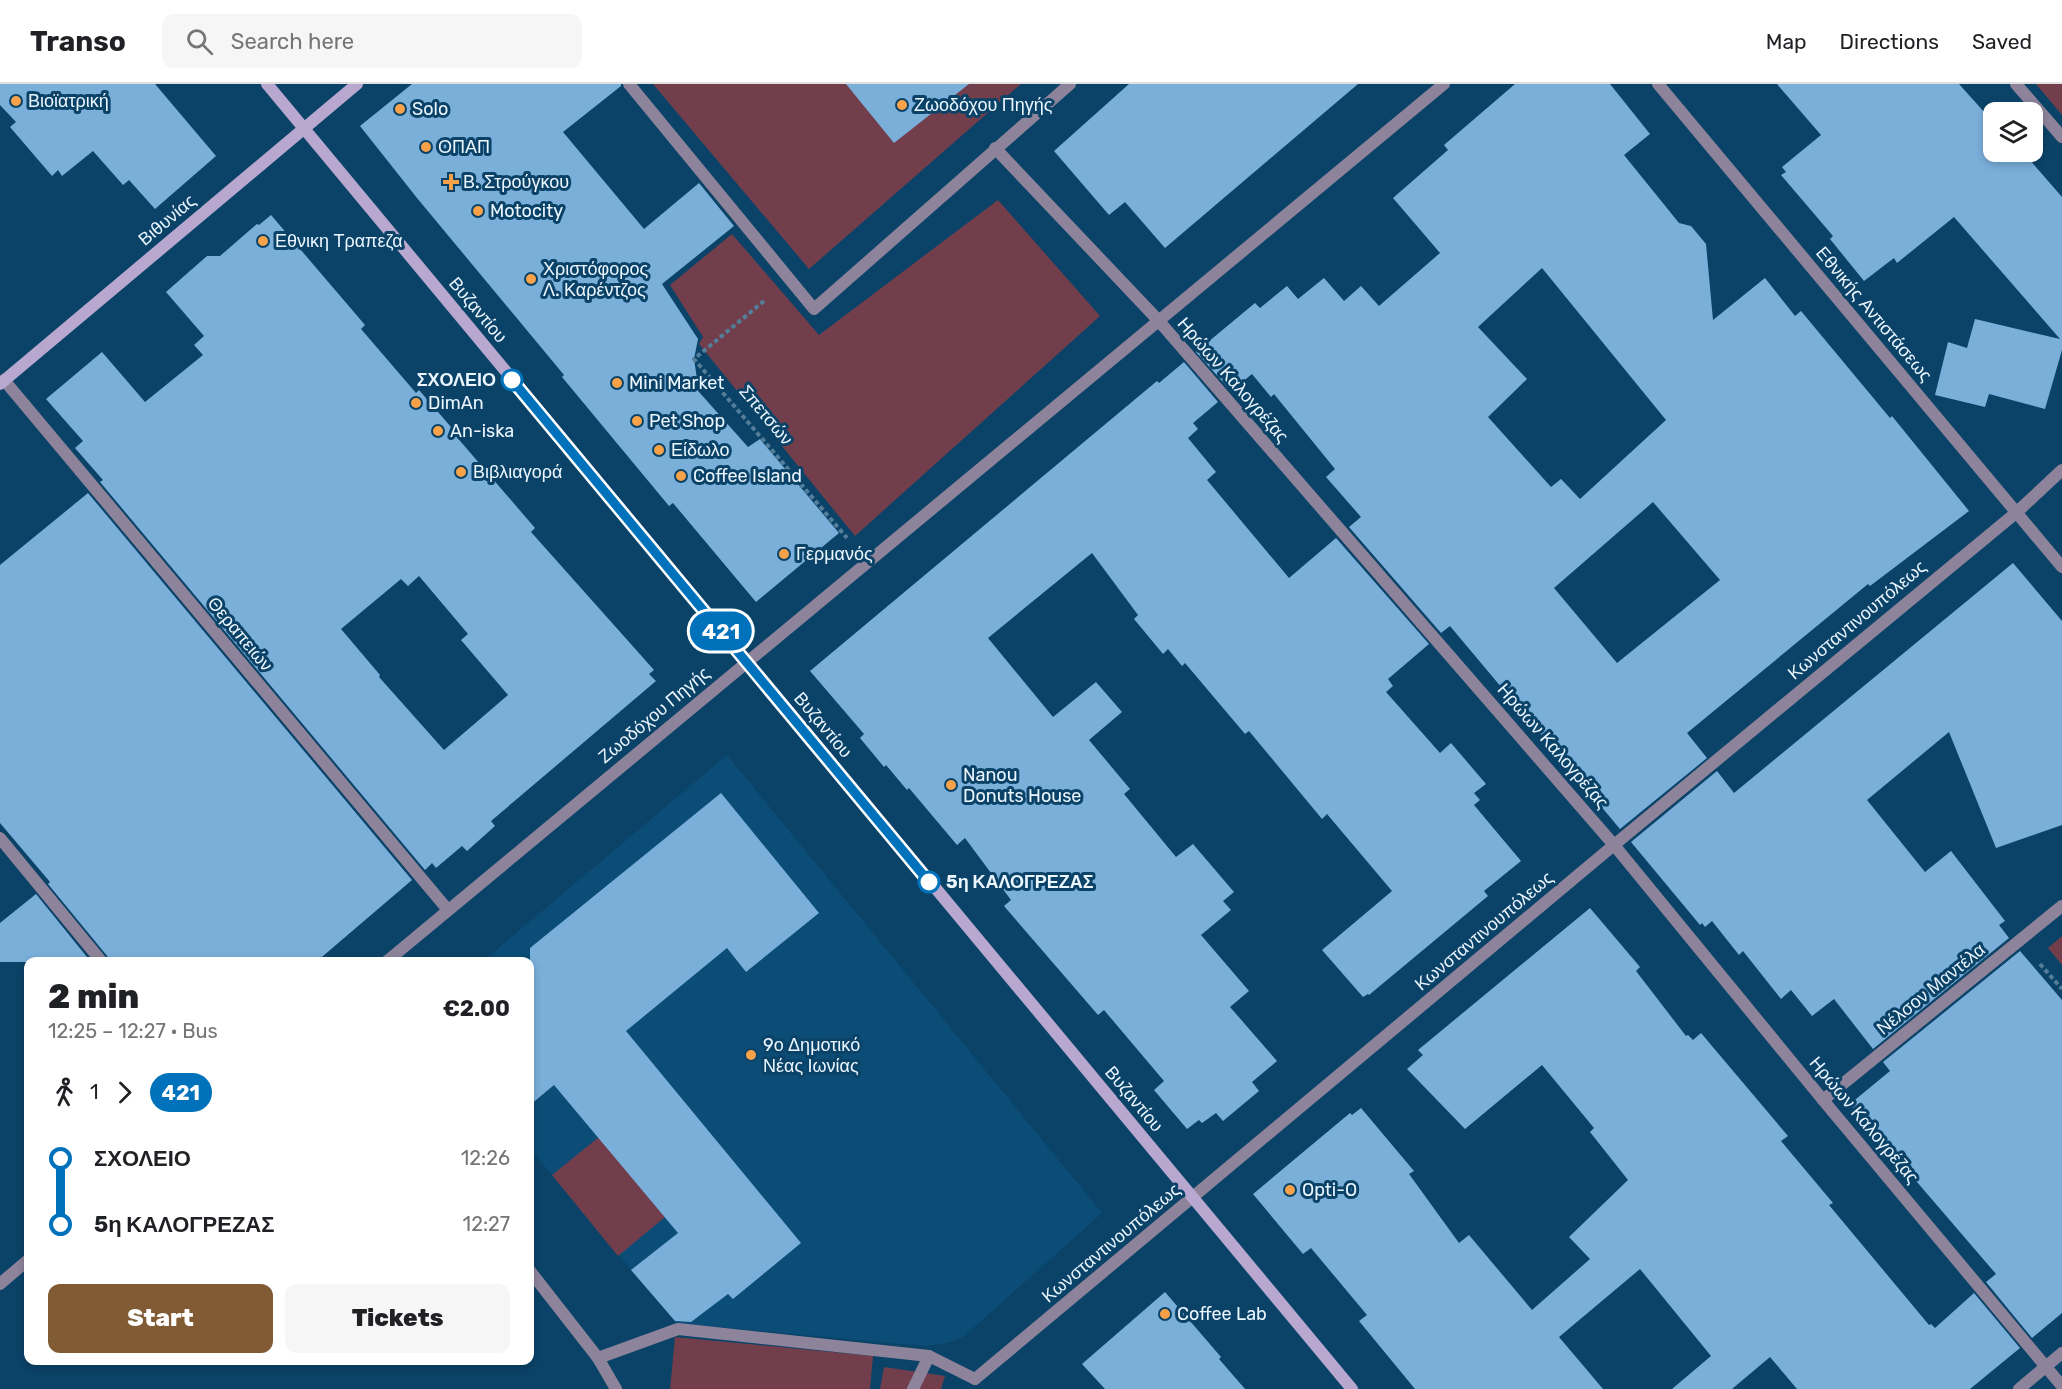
<!DOCTYPE html>
<meta charset="utf-8">
<style>
:root{--surface:#fff;--page:#f6f6f6;--text:#202124;--muted:#757577;--line:#e0e0e0;--accent:#815b34}
body{margin:0;font-family:Rubik,sans-serif;background:var(--page);color:var(--text);height:100vh;display:flex;flex-direction:column;font-size:22px;white-space:nowrap}
*{box-sizing:border-box;margin:0}
p{font-size:20px;color:var(--muted)}
.icon{flex:none;width:33px;height:33px;fill:none;stroke:currentColor;stroke-width:2;stroke-linecap:round;stroke-linejoin:round}
.map{position:relative;flex:1;overflow:hidden}
.side{position:absolute;left:24px;top:873px;width:510px;height:408px;display:flex;flex-direction:column;background:var(--surface);border-radius:12px;box-shadow:0 3px 9px #0003}
.side>*{flex:none}
.badge{padding:0 12px;border-radius:20px;font-size:21px;line-height:39px}
.buttons{position:absolute;left:1983px;top:18px;display:grid;gap:12px}
.buttons a{display:grid;place-items:center;width:60px;height:60px;border-radius:12px;background:var(--surface);box-shadow:0 3px 9px #0003;font-size:30px}
.map>.badge{position:absolute;translate:-50% -50%;box-shadow:0 0 0 3px #fff}
.legs{display:flex;align-items:center;gap:9px;height:66px;padding:0 24px;font-size:20px}
.legs p{margin-inline-start:auto}
.overview{display:flex;align-items:center;justify-content:space-between;height:102px;padding:0 24px}
h1{font-size:33px;font-weight:800;line-height:45px}
.primary-button{display:flex;gap:12px;margin-top:auto;padding:12px 24px}
.primary-button a{flex:1;height:69px;border-radius:12px;background:var(--accent);color:#fff;font-size:24px;font-weight:800;line-height:69px;text-align:center}
.primary-button a+a{background:var(--page);color:var(--text)}
ul{padding:0 24px;list-style:none}
li{display:flex;align-items:center;gap:21px;height:66px;font-size:22px}
li i{display:grid;place-items:center;width:9px;height:100%;margin:0 8px;background:currentColor}
li i::after{content:'';width:15px;height:15px;margin:-8px;border:4px solid;border-radius:50%;background:var(--surface)}
li p{margin-inline-start:auto}
li:first-child i{background:linear-gradient(#0000 50%,currentColor 0)}
li:last-child i{background:linear-gradient(currentColor 50%,#0000 0)}
header{display:flex;align-items:center;gap:36px;box-sizing:border-box;height:84px;padding:0 30px;background:var(--surface);border-bottom:2px solid var(--line)}
header strong{font-size:28px}
nav{display:flex;gap:33px;margin-inline-start:auto;font-size:21px}
.search{width:420px;height:54px;background:var(--page);display:flex;align-items:center;gap:15px;box-sizing:border-box;padding:0 21px;border-radius:12px;color:var(--muted);font-size:22px}
.map>svg:first-child{display:block}
.built{fill:#0b4d77}
.green{fill:#723e4c}
.building{fill:#7aafda;fill-rule:evenodd}
.lines{fill:none;stroke-linecap:round;stroke-linejoin:round}
.path{stroke:#537d99;stroke-width:4;stroke-dasharray:4.5 3;stroke-linecap:butt}
.street{stroke:#8d839b;stroke-width:12}
.secondary{stroke:#b8a8cf;stroke-width:12}
.line-1-casing{stroke:#fff;stroke-width:14}
.line-1{stroke:#0072bc;stroke-width:9}
.poi-dot{fill:#f7a248;stroke:#0b4368;stroke-width:2}
.stop-1-dot{fill:#fff;stroke:#0072bc;stroke-width:3}
.labels{text-anchor:middle;dominant-baseline:central;stroke-width:6;stroke-linejoin:round;paint-order:stroke}
.poi-label{font-size:18px;fill:#ebf6ff;stroke:#0b4368;text-anchor:start}
.street-label{font-size:18px;fill:#ebf6ff;stroke:#0b4368}
.stop-label{font-size:18px;font-weight:bold;fill:#ebf6ff;stroke:#0b4368;text-anchor:end}
</style>
<header>
<strong>Transo</strong>
<div class="search"><svg class="icon" aria-label="search" viewBox="0 0 24 24"><circle cx="10" cy="10" r="6"/><path d="M15 15l6 6"/></svg>Search here</div>
<nav><a>Map</a><a>Directions</a><a>Saved</a></nav>
</header>
<div class="map">
<svg width="2062" height="1305" viewBox="0 0 2062 1305">
<rect width="100%" height="100%" fill="#0b4368"/>
<path class="built" d="M727 671 1102 1129 963 1253 947 1259 924 1262 676 1239 530 1065V878H482Z"/>
<g class="green">
<path d="M653 0H1021L809 185Z"/>
<path d="M2036 0H2062V31Z"/>
<path d="M998 116 1100 232 855 452 699 260 703 253 670 201 732 150 819 251Z"/>
<path d="M2062 852V881L2048 864Z"/>
<path d="M599 1053 665 1133 618 1172 552 1091Z"/>
<path d="M675 1253 873 1272 870 1305H670Z"/>
<path d="M884 1283 945 1292 941 1305H880Z"/>
</g>
<g class="building">
<path d="M0 0H155L216 72 155 125 129 96 123 101 93 67 62 92 58 86 52 92 10 43 16 38 0 21Z"/>
<path d="M412 0H621V2L563 48 644 145 699 99 734 142 662 200 698 255 694 275 699 308 748 363 760 355 839 449 756 518 673 419 669 422 562 293 564 291 417 114 360 42Z"/>
<path d="M846 0H969L894 59Z"/>
<path d="M1129 0H1358L1165 164 1125 118 1109 131 1054 67Z"/>
<path d="M1515 0H1610L1650 50 1624 71 1679 139 1691 142 1706 160 1713 236 1765 194 1795 232 1801 227 1890 334 1892 332 1969 427 1870 502 1868 500 1687 649 1707 674 1620 745 1450 542 1441 549 1349 443 1361 433 1326 393 1335 385 1274 310 1271 313 1252 290 1231 307 1196 268 1255 219 1260 224 1287 202 1298 215 1324 194 1344 217 1361 202 1379 222 1440 169 1393 114 1448 66 1444 61ZM1542 184 1666 336 1580 415 1561 395 1551 403 1488 333 1527 295 1478 243ZM1653 418 1720 496 1617 579 1554 504Z"/>
<path d="M1777 0H1959L1994 39V68H2023L2062 113V266L2045 325 1989 310 1985 323 1935 311 1948 258 1967 264 1975 235 2060 255 1954 133 1897 179 1894 174 1864 197 1830 155 1833 152 1781 91 1786 88 1782 83 1821 51Z"/>
<path d="M271 131 365 241 361 245 416 309 419 306 457 350 455 351 535 444 531 448 654 586 649 590 656 597 491 737 495 742 467 767 462 762 436 784 432 779 425 786 100 398 103 396 75 364 83 357 46 315 102 268 145 318 203 271 194 261 204 252 166 208 207 172H220L257 140 259 141ZM419 492 468 550 461 556 508 611 444 666 379 593 380 591 341 545 401 495 408 502Z"/>
<path d="M1184 278 1218 318 1193 339 1198 345 1188 354 1216 388 1207 396 1289 494 1336 454 1429 560 1388 595 1393 602 1386 608 1440 669 1451 659 1486 700 1474 709 1480 716 1474 721 1521 777 1484 807 1488 812 1369 911 1368 910 1363 913 1322 866 1392 807 1327 730 1322 735 1249 647 1245 650 1185 579 1182 582 1168 565 1163 570 1134 535 1138 531 1092 469 988 554 1053 633 1096 598 1122 628 1089 656 1130 705 1124 710 1176 773 1193 760 1234 808 1223 817 1231 826 1201 851 1249 907 1230 923 1277 977 1252 998 1259 1007 1223 1037 1216 1029 1202 1039 1199 1036 1187 1045 1154 1006 1164 997 1104 926 1098 931 1004 822 1011 816 965 754 957 761 909 704 907 706 886 681 884 683 860 654 864 650 810 587 1157 297 1159 299Z"/>
<path d="M88 409 412 796 316 878H110L108 873 48 800 50 798 0 739V481Z"/>
<path d="M2013 479 2062 537V741L1996 764 1949 648 1867 716 1925 788 1951 767 2005 837 1999 841 2009 854 1873 965 1834 915 1812 932 1791 906 1781 915 1743 867 1739 871 1712 837 1705 843 1702 839 1700 841 1631 758 1717 687 1734 709Z"/>
<path d="M721 709 819 829 746 888 727 864 626 947 801 1159 733 1215 728 1210 691 1238 675 1237 631 1186 678 1149 554 1001 530 1021V864Z"/>
<path d="M36 810 91 878H0V839Z"/>
<path d="M1590 824 1640 883 1636 887 1686 952 1688 951 1693 956 1701 949 1788 1052 1781 1057 1833 1119 1829 1121 1929 1241 1931 1240 1935 1244 1974 1209 2020 1264 1970 1305H1797L1770 1273 1732 1305H1672L1711 1272 1640 1185 1559 1253 1603 1305H1415L1359 1237 1367 1231 1311 1164 1303 1170 1253 1110 1350 1029 1352 1031 1361 1024 1414 1087 1409 1090 1459 1159 1469 1151 1532 1226 1590 1175 1569 1153 1628 1096 1590 1048 1594 1044 1542 981 1465 1045 1407 985 1423 971 1418 966Z"/>
<path d="M2020 867 2062 916V1229L2032 1254 1986 1198 1996 1190 1850 1020 1890 987 1883 978Z"/>
<path d="M1165 1208 1221 1273 1219 1275 1245 1305H1105L1082 1280Z"/>
</g>
<g class="lines">
<g class="path">
<path d="M764 217 694 275 847 454"/>
<path d="M2040 880 2062 905"/>
</g>
<g class="street">
<path d="M629 0 814 225 1070 0"/>
<path d="M1658 0 2062 483"/>
<path d="M2016 0 2062 53"/>
<path d="M995 64 1158 236 1614 761 1823 1016 2062 1302"/>
<path d="M4 296 448 826"/>
<path d="M0 754 102 878"/>
<path d="M386 878 1444 0"/>
<path d="M1823 1016 2062 822"/>
<path d="M530 1187 598 1274 616 1305"/>
<path d="M0 1200 28 1176"/>
<path d="M598 1274 678 1245 929 1272 975 1295"/>
<path d="M975 1295 1614 761 2017 428 2062 386"/>
<path d="M913 1305 929 1272"/>
<path d="M2019 1305 2062 1269"/>
</g>
<g class="secondary">
<path d="M267 0 1352 1305"/>
<path d="M0 300 357 0"/>
</g>
</g>
<g class="lines">
<g class="line-1-casing">
<path id="line-1" d="M512 296 929 798"/>
</g>
<use href="#line-1" class="line-1"/>
</g>
<g class="poi-dot">
<circle cx="16" cy="17" r="6"/>
<circle cx="902" cy="21" r="6"/>
<circle cx="400" cy="25" r="6"/>
<circle cx="426" cy="63" r="6"/>
<path d="M448 89h6v6h6v6h-6v6h-6v-6h-6v-6h6z"/>
<circle cx="478" cy="127" r="6"/>
<circle cx="263" cy="157" r="6"/>
<circle cx="531" cy="195" r="6"/>
<circle cx="617" cy="299" r="6"/>
<circle cx="416" cy="319" r="6"/>
<circle cx="637" cy="337" r="6"/>
<circle cx="438" cy="347" r="6"/>
<circle cx="659" cy="366" r="6"/>
<circle cx="461" cy="388" r="6"/>
<circle cx="681" cy="392" r="6"/>
<circle cx="784" cy="470" r="6"/>
<circle cx="951" cy="701" r="6"/>
<circle cx="751" cy="971" r="6"/>
<circle cx="1290" cy="1106" r="6"/>
<circle cx="1165" cy="1230" r="6"/>
</g>
<g class="stop-1-dot">
<circle cx="512" cy="296" r="10"/>
<circle cx="929" cy="798" r="10"/>
</g>
<g class="labels">
<g class="poi-label">
<text x="28" y="17">Βιοϊατρική</text>
<text x="914" y="21">Ζωοδόχου Πηγής</text>
<text x="412" y="25">Solo</text>
<text x="438" y="63">ΟΠΑΠ</text>
<text x="463" y="98">Β. Στρούγκου</text>
<text x="490" y="127">Motocity</text>
<text x="275" y="157">Εθνικη Τραπεζα</text>
<text x="543" y="185">Χριστόφορος<tspan x="543" dy="21">Λ. Καρέντζος</tspan></text>
<text x="629" y="299">Mini Market</text>
<text x="428" y="319">DimAn</text>
<text x="649" y="337">Pet Shop</text>
<text x="450" y="347">An-iska</text>
<text x="671" y="366">Είδωλο</text>
<text x="473" y="388">Βιβλιαγορά</text>
<text x="693" y="392">Coffee Island</text>
<text x="796" y="470">Γερμανός</text>
<text x="963" y="691">Nanou<tspan x="963" dy="21">Donuts House</tspan></text>
<text x="763" y="961">9ο Δημοτικό<tspan x="763" dy="21">Νέας Ιωνίας</tspan></text>
<text x="1302" y="1106">Opti-O</text>
<text x="1177" y="1230">Coffee Lab</text>
</g>
<g class="street-label">
<text transform="translate(167 136) rotate(-40)">Βιθυνίας</text>
<text transform="translate(478 226) rotate(50)">Βυζαντίου</text>
<text transform="translate(1874 230) rotate(50)">Εθνικής Αντιστάσεως</text>
<text transform="translate(1233 296) rotate(49)">Ηρώων Καλογρέζας</text>
<text transform="translate(766 331) rotate(50)">Σπετσών</text>
<text transform="translate(1857 536) rotate(-40)">Κωνσταντινουπόλεως</text>
<text transform="translate(240 550) rotate(50)">Θεραπειών</text>
<text transform="translate(654 631) rotate(-40)">Ζωοδόχου Πηγής</text>
<text transform="translate(823 641) rotate(50)">Βυζαντίου</text>
<text transform="translate(1553 662) rotate(49)">Ηρώων Καλογρέζας</text>
<text transform="translate(1484 847) rotate(-40)">Κωνσταντινουπόλεως</text>
<text transform="translate(1931 905) rotate(-39)">Νέλσον Μαντέλα</text>
<text transform="translate(1134 1015) rotate(50)">Βυζαντίου</text>
<text transform="translate(1864 1036) rotate(50)">Ηρώων Καλογρέζας</text>
<text transform="translate(1111 1159) rotate(-40)">Κωνσταντινουπόλεως</text>
</g>
<g class="stop-label">
<text x="496" y="296">ΣΧΟΛΕΙΟ</text>
<text x="946" y="798" text-anchor="start">5η ΚΑΛΟΓΡΕΖΑΣ</text>
</g>
</g>
</svg>
<div class="buttons">
<a><svg class="icon" aria-label="layers" viewBox="0 0 24 24"><path d="M12 4l9 5-9 5-9-5zM3 14l9 5 9-5"/></svg></a>
</div>
<b class="badge" style="left:721px;top:547px;background:#0072bc;color:#fff">421</b>
<section class="side">
<div class="overview"><div><h1>2 min</h1><p>12:25 – 12:27 · Bus</p></div><b>€2.00</b></div>
<div class="legs"><svg class="icon" aria-label="walk" viewBox="0 0 24 24"><circle cx="13" cy="4" r="2"/><path d="M13 8l-2 6 4 7M11 14l-3 7M7 12l3-4h3l4 4"/></svg>1<svg class="icon" aria-label="forward" viewBox="0 0 24 24"><path d="M9 5l7 7-7 7"/></svg><b class="badge" style="background:#0072bc;color:#fff">421</b></div>
<ul>
<li><i style="color:#0072bc"></i><b>ΣΧΟΛΕΙΟ</b><p>12:26</p></li>
<li><i style="color:#0072bc"></i><b>5η ΚΑΛΟΓΡΕΖΑΣ</b><p>12:27</p></li>
</ul>
<div class="primary-button"><a>Start</a><a>Tickets</a></div>
</section>
</div>
